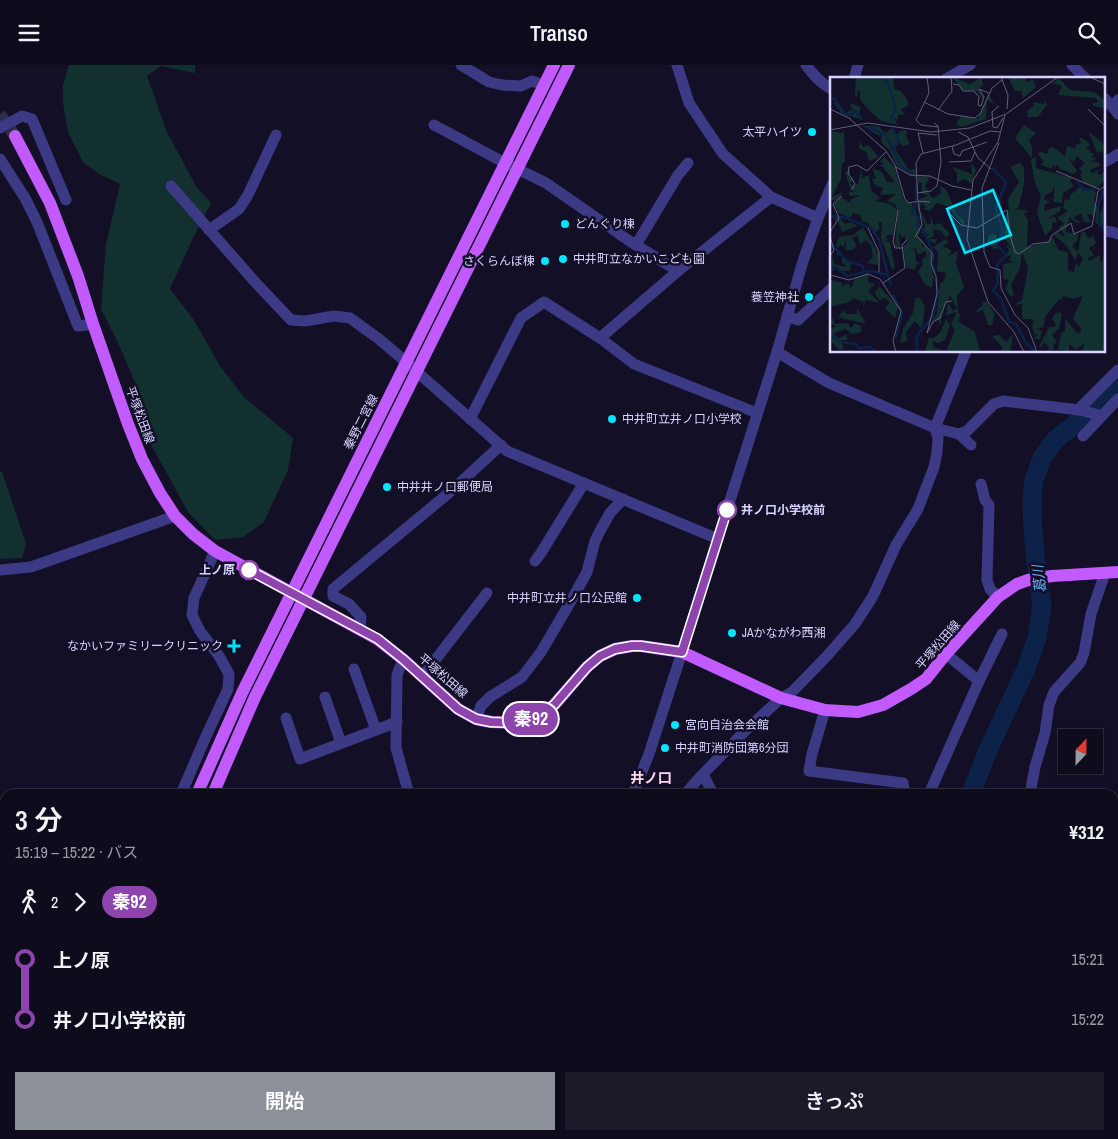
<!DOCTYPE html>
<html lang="ja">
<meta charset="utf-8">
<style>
:root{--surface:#0e0b1c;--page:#1c1929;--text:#f1f3f6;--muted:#9b9ba3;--line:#2e2b3b;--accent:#8c9099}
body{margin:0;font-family:"Archivo Narrow","Noto Sans JP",sans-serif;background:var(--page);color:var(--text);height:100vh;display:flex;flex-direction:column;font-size:19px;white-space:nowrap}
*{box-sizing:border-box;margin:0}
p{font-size:16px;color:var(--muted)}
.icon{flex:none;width:28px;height:28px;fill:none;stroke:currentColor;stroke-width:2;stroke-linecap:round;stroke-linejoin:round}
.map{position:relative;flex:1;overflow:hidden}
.side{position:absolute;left:0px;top:724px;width:1119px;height:351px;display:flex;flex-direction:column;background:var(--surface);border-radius:15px 15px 0 0;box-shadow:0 2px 8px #0003,0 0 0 1px var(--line)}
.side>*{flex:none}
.badge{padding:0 10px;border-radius:16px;font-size:18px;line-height:32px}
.needle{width:32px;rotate:22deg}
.buttons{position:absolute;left:1058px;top:664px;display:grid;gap:10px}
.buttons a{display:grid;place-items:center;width:45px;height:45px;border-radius:0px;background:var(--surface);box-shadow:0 2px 8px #0003,0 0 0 1px var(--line);font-size:25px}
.map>.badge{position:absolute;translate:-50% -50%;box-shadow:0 0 0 2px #fff}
.legs{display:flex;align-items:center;gap:8px;height:55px;padding:0 15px;font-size:16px}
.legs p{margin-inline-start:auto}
.headline{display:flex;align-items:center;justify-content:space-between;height:85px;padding:0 15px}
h1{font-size:28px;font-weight:600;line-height:38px}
.cta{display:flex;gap:10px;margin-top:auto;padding:10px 15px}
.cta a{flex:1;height:58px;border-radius:0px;background:var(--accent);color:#fff;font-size:20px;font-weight:600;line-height:58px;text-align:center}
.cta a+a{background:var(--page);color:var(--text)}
ul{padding:0 15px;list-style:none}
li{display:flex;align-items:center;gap:18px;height:60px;font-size:19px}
li i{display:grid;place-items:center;width:8px;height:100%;margin:0 6px;background:currentColor}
li i::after{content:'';width:12px;height:12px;margin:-6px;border:4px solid;border-radius:50%;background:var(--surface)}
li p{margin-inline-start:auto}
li:first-child i{background:linear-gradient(#0000 50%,currentColor 0)}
li:last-child i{background:linear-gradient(currentColor 50%,#0000 0)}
header{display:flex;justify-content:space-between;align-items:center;height:65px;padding:0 15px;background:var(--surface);font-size:22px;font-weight:600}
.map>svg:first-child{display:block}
.green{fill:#12302f}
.water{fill:#0c2248}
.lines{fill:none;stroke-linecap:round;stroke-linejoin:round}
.river{stroke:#0c2248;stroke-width:19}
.major-tunnel{stroke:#312d47;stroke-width:12;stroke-dasharray:12 6;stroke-linecap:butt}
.minor{stroke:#3d3a85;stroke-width:11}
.major{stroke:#c25bff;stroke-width:12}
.line-1-casing{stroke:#fff;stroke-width:11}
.line-1{stroke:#8e44ad;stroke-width:8}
.poi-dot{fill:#00e5ff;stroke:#130f26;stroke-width:2}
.stop-1-dot{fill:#fff;stroke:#8e44ad;stroke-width:2.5}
.labels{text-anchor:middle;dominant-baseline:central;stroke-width:5;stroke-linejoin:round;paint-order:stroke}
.poi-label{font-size:12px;fill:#d9d4ff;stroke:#130f26;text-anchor:start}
.street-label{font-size:12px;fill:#d9d4ff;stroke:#130f26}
.stop-label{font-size:12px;font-weight:bold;fill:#d9d4ff;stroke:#130f26;text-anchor:start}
.water-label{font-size:14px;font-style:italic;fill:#62b6ff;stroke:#130f26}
.neighbourhood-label{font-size:14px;font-weight:bold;fill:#ffd6f0;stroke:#130f26}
.inset-river{fill:none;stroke:#0c2248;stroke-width:2.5}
.inset-road{fill:none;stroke:#625e7d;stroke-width:1}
.view{fill:#00e5ff;fill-opacity:0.15;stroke:#00e5ff;stroke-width:2.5}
.inset-edge{fill:none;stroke:#d9d4ff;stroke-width:2.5}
</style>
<header><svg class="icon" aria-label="menu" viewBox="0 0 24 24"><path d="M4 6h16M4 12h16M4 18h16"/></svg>Transo<svg class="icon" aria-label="search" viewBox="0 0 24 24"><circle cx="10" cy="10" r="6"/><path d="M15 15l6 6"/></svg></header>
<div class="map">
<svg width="1118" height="1074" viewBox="0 0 1118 1074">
<rect width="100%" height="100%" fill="#130f26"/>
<g class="green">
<path d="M69 0H195V8L161 1 147 11 167 67 196 121 211 138 194 171 170 224 194 255 220 301 244 332 293 373 288 405 264 457 243 472 215 475 188 447 129 339 136 320 119 280 101 244 106 179 120 119 99 109 83 97 68 67 63 38V20Z"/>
<path d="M0 407H2L26 479 22 493 0 494Z"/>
<path d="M1118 758V884L1115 891H1114V761Z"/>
<path d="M1114 905 1118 906V1074H965L964 1070H1114Z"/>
<path d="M562 1070H822L821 1074H564Z"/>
</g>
<path class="water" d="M658 1070H715L716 1074H658Z"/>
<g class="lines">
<g class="river">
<path d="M971 729 988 685 1026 604 1037 573 1042 540 1036 498 1033 466 1032 434 1034 415 1042 393 1056 374 1073 361 1118 319"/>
<path d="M908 1074 911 1070"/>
</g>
<path class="major-tunnel" d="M0 49 15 71"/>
<g class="minor">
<path d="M461 0 489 17 502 20 521 21 532 16 544 20"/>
<path d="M677 0 689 38 723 89 771 132 818 153"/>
<path d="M806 0C813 9 821 19 832 24"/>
<path d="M1072 0 1086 14"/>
<path d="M854 14 858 0"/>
<path d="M946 14 970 0"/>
<path d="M1104 33 1113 42"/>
<path d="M1118 35 1113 42 1118 49"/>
<path d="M434 60 505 98 546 118 631 177 678 206"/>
<path d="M0 63 22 51 32 54 66 135"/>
<path d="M0 94 25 133 37 157 78 261 93 259"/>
<path d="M1104 97 1112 93 1118 89"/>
<path d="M171 121 255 217 291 255 305 256 334 251 350 253 379 274 406 297 416 306 507 386 718 474"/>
<path d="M209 165 239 144 248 130 276 70"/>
<path d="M1104 166 1112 167 1118 169"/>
<path d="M636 180 678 110 688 98"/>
<path d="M787 251 798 255 832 223"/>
<path d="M600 273 678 206 771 132"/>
<path d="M777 287 829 318 935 363 959 369 967 366 994 339 1003 336 1080 345 1102 351"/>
<path d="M1078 345 1118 305"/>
<path d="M470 354 521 253 544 237 600 273 634 299 757 348"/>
<path d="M959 369 971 380"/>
<path d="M1083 371 1118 334"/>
<path d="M981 419 985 435 989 440 987 515 990 524 998 532"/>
<path d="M535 496 541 488 584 418"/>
<path d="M0 505 31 502 175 451"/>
<path d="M360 564 361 552 349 539 333 531V524L450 427 501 380"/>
<path d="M946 589 979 616"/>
<path d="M404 595 400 602 397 610 396 683 409 729"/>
<path d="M354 604 376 665"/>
<path d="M422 612 487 528"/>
<path d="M325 632 341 678"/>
<path d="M825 645 812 689 809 706 903 718 905 729"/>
<path d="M286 653 300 694 397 657"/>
<path d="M476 654 481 641 490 632 522 612 541 587 571 536 587 507 595 476 600 466 610 448 623 434"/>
<path d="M703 709 713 729"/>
<path d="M181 729 207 669 228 624 229 609 219 591 200 566 192 550 194 533 215 486"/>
<path d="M633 729 649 689 682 587 777 287 803 196 818 153 832 120"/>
<path d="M685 729 703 709 745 666 781 633 792 627 827 591 855 559 873 531 896 480 918 444 934 402 937 388 938 373 935 363 966 286"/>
<path d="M929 729 979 616 1002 569"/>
<path d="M1030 729 1035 702 1045 668 1049 640 1054 627 1080 598 1084 588 1091 549 1105 508"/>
<path d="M1114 963 1118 958"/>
<path d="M421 1070 427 1074"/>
<path d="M558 1070 560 1074"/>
<path d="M9 1074 14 1070"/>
<path d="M73 1074 74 1070"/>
<path d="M99 1074V1070"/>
<path d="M485 1074 487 1070"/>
<path d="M824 1074 825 1070"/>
<path d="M1027 1074 1030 1070"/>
</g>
<g class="major">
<path d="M15 71 50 138 78 211 93 259 128 359 142 394 160 428 175 451 193 469 215 486 377 574 404 595 458 644 476 654 491 657 514 658 537 651 554 640 587 602 600 591 615 584 632 581H641L682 587 781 633 825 645 858 647 883 640 911 624 926 614 946 589 998 532 1017 519 1028 515 1052 511 1118 507"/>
<path d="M197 729 242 628 554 0"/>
<path d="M213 729 255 632 569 0"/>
<path d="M1114 994 1118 979"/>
<path d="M118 1074V1070"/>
<path d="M133 1074V1070"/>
<path d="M1095 1074V1070"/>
</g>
</g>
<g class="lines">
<g class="line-1-casing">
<path id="line-1" d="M249 505 378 574 404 595 458 644 476 654 491 657 514 658 537 651 546 646 554 640 587 602 600 591 615 584 632 581H641L682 587 727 445"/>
</g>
<use href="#line-1" class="line-1"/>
</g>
<g class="poi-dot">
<circle cx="812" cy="67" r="5"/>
<circle cx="565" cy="159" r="5"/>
<circle cx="563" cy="194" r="5"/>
<circle cx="545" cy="196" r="5"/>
<circle cx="809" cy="232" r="5"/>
<circle cx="612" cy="354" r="5"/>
<circle cx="387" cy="422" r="5"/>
<circle cx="637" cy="533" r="5"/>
<circle cx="732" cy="568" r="5"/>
<path d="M231.5 573.5h5v5h5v5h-5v5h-5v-5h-5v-5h5z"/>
<circle cx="675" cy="660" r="5"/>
<circle cx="665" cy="683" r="5"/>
</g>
<g class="stop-1-dot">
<circle cx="727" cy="445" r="9"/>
<circle cx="249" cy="505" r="9"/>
</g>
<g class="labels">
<g class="poi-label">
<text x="802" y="67" text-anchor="end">太平ハイツ</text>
<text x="575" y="159">どんぐり棟</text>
<text x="573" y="194">中井町立なかいこども園</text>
<text x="535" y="196" text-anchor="end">さくらんぼ棟</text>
<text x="799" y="232" text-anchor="end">蓑笠神社</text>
<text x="622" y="354">中井町立井ノ口小学校</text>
<text x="397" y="422">中井井ノ口郵便局</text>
<text x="627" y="533" text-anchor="end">中井町立井ノ口公民館</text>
<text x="742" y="568">JAかながわ西湘</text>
<text x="223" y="581" text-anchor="end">なかいファミリークリニック</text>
<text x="685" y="660">宮向自治会会館</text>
<text x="675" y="683">中井町消防団第6分団</text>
</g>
<g class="street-label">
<text transform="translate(140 350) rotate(70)">平塚松田線</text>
<text transform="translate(361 357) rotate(-63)">秦野二宮線</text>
<text transform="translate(938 580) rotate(-49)">平塚松田線</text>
<text transform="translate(443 611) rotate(41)">平塚松田線</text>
</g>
<g class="stop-label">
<text x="741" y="445">井ノ口小学校前</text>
<text x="235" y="505" text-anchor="end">上ノ原</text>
</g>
<g class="water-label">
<text transform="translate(1039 514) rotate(-97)">葛川</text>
</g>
<g class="neighbourhood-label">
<text x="651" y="713">井ノ口</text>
</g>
</g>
<g transform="translate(830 12)">
<rect width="275" height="275" fill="#130f26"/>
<path d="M26 0H63L64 12 71 14 78 24V29L71 32 75 38 68 37V43L64 41 68 48 51 44 40 34 30 23V14H27L28 20 25 19ZM122 0 140 7 151 0 153 8 148 12 153 19 152 23 147 14 133 13ZM178 0H196V5L203 3 206 10 192 22V14H185ZM229 1 240 13 264 15 275 23V31L263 29V26L269 25 265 21 228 18 232 9 223 6ZM159 17 164 27 157 23 156 42 132 50 126 47 131 39 148 42ZM215 24 217 28 208 40H197L198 33 204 29 203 25 214 27ZM4 26 9 27 15 36 22 33 20 26 31 30 29 36 33 43 11 36ZM194 48 206 56 199 63 202 69V81L185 61ZM33 49H48L56 56 62 51 66 58 72 53 78 54 76 58 80 67 72 69 69 65 65 72 79 93 86 92 85 97 80 95 83 97H79L67 89 60 74 51 65 52 57 49 59ZM14 52 15 85 12 87 11 102 2 120 13 115 10 120 21 126 20 123 30 118 19 119V115L28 114H21L15 95 20 94 19 100 25 102 20 106 23 109 28 107 31 91 32 101 39 98 41 113 50 121 45 124 61 127 67 133 63 158H57L56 161 59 162 55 164 60 165 65 190 62 193 51 160 52 145 48 146 50 151 45 156 37 145H32L30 138 23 136 20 141 8 136 4 126 9 123H0V56L1 54 13 56ZM259 55 275 68V85L273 74 267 76ZM249 60 257 64 260 68 256 70 264 78 261 80 267 81 259 86 266 84 271 88 260 93 262 96 273 91 267 95 269 98 275 94V104L266 111 253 106 250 97 253 96 249 92 255 86 247 79 244 85 239 82 247 94 244 97 230 92 227 87 225 91 222 87 223 92 211 88 214 84 208 78 209 74 217 77 219 71 223 70 235 79 237 69 246 72 245 68 251 66ZM30 64 33 70 38 68 49 80 39 84 37 76 29 71ZM206 79V91L242 101 240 104 244 109 233 116 232 126 223 125 225 108 222 115 215 118 214 122 221 125 215 127 214 134 231 129 230 134 217 142 225 140 227 145 222 146V152L215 159 207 136 211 119 205 107 201 83ZM54 80 64 89 74 123 82 126V130L87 126 85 132 91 150 88 160 93 164 92 170 95 168 102 178 100 184 104 200 102 211 95 208 88 195 93 187 91 183 97 179 95 174 88 178 86 172 78 171 85 173 86 185H89L84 193 76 190 73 170 80 162H75V158L72 161 69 156 70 171 65 170 68 134 65 127 57 124 66 117 50 118 53 111 46 109 42 102H46L42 91 52 95 57 105H65L52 89H46L55 87 50 85ZM141 85 146 93 141 107 135 102 127 106V96L122 90 142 97ZM190 86 194 90V107L189 129 183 136 188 132 199 134 194 137 198 143 197 170 216 166 223 160 228 173 238 175V194L244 195 246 186 249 190 253 181 248 176 245 184 237 169 224 158 228 155 232 159 235 158 229 150 234 147 227 141 238 134 233 131 235 122 240 123 239 119 250 110 247 104 254 111 267 115 264 123 270 137 275 126V154L265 145 266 134 263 138 257 137 261 146 254 145 251 136 243 141 252 146 245 145 240 140 235 155 248 157 247 164 242 169 248 175 251 156 254 154 258 161 264 159 266 167 259 171 264 179 257 181 259 184 270 178 271 188 275 174V275H251L255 266 246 273 239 267V275L228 272 231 256 235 254V241L247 256H250L251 251 243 241 253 219 243 222 233 219 232 224 230 222 216 238 213 250 207 252 212 254 210 263 203 261 208 258 204 257 202 249 205 242 203 245 201 242H192V227L184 228 192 223 195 209 198 191 192 175 190 191 181 208 184 218 181 220 175 212 179 203 173 202V187L184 185 179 183 182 178 175 180 179 172 174 168 181 171 174 160 176 137 179 133 178 122 189 105 180 90ZM88 99 100 100 95 109 102 121 111 117 110 109 116 112 127 138 135 144 133 148 119 130 106 126 100 134 93 132 96 130 92 126 89 131 97 147H101L100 137 104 148 110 146 120 157 116 161 111 154 103 152 104 159 99 162H107L105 167 96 161 99 158 91 156 95 149 87 131 91 121 99 119 91 116 92 106H88ZM0 138 8 139 15 147 21 145 28 149 12 155 8 145ZM33 150 49 178 48 188 37 186 43 180 41 169 36 163 30 168 28 159 22 161 27 169 22 173H15L17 161 13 171 11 167 8 171 6 169 9 160 23 158ZM166 157 169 171 164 172 157 165 159 158ZM115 162 119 165 112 171 117 170 122 175 116 180 128 174 126 186 134 210 127 219 128 237H131L128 244 145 255 150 275H95V274L99 260 102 262 110 256 116 242 120 248 115 263 108 266 103 264V270L116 274 125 253 121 247 127 235 116 238 118 225 123 234 127 231 119 217V223L112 232 111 248 108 243 101 245 107 237 110 206 114 204 116 196 107 194 108 175 103 170ZM8 174 21 186 20 194H11L12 197 6 190 0 191 3 179 4 187 17 190 12 185V180L6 177ZM39 197 38 205 45 207 38 214 50 226 36 223 32 231 34 225 23 221 20 225 0 230 1 203 12 206V210L18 206 21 211 25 201ZM50 210 68 230 65 241 55 231 60 226 55 221 49 223 44 215ZM85 221H90L95 229 92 252 85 244 76 255 77 264 70 266 73 252 83 236ZM152 225H157L165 237 162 248H158L153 233 144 236 153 228ZM27 231 36 247 8 240 14 233 16 237H27ZM228 234 227 238 230 234 232 237 229 252 222 258 227 266 223 267 224 273H220V275H218L219 270 214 265 212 270H209L219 250 226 249 222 241ZM2 240 5 247 18 246 21 251 25 246 31 249V255L22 257 15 252 3 257 9 261 17 257V263H11L14 272 9 273 0 263V251L6 250 0 245ZM183 257 180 275 170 274 173 271 162 259 169 258 176 265Z" fill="#12302f"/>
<path class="inset-river" d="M52 0 58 6 64 25 65 35 60 43M0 21 5 22 15 37 21 38 24 33 31 40M37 50 56 58 70 88 86 100M63 52 69 64 63 71M162 91 176 105 166 131 173 155 167 168 176 178 167 188 168 206 163 214 171 221 179 245 186 247 196 266 206 275M247 104 254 112 265 113M86 106V123M273 113 268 130 269 145 275 154M86 125 82 135 89 141 87 147 94 154 104 178 102 186 105 196M0 139 17 141 41 151 49 163 61 209M2 168 17 184 33 189 34 195M0 197 5 189 17 199 41 194 58 198M63 218 72 236 66 260M0 257 11 265 26 267 28 271 40 270 44 274M87 275V259L103 239 108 215 106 202"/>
<path class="inset-road" d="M97 0 99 16 86 43 91 48 108 50M171 0 178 18 177 32M260 0 275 7M123 7 129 8 133 14H144L149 20 148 28M94 25 118 37 145 41 150 37 162 11 172 3M148 28 151 29 154 20 149 12 159 16M169 29 162 35 163 50 167 51 173 41M0 32 21 42M258 32 275 49M108 33 122 14 121 0M175 38 168 65 143 103 137 162 158 225 184 255 194 275M20 42 56 74 65 88 75 122 79 126 88 124 86 86 91 77 126 68 160 54 170 55M0 53 38 46 101 55 140 51 176 37 228 0M128 55 138 60 148 81 161 92M169 66 152 111 154 175 160 190 170 193 171 211 185 238 198 251 207 275M122 69 124 77 130 79 132 74 157 65M93 76 88 56 107 58M119 85 141 84 145 75M66 90 80 98 100 99 122 109 141 113M226 94 269 112M22 112 25 107 18 96 19 90 27 88 37 94 56 75M87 116 101 114 107 109 111 85 108 49 104 46M68 133 63 165 65 171H72M118 135 131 148 147 151 177 133 180 158 185 175 189 177 203 167 219 165 222 158 241 146 244 157 262 149 268 114 275 109M38 151 49 175V195M0 155 9 141 3 127 12 119M0 159 4 173 0 179M87 159 102 176 101 187 106 199 107 217 97 256M85 160 92 148 88 124 100 125M0 198 19 203 38 197 50 202 71 234 63 264 66 275M53 206 75 191 72 168 78 162M97 256 103 245 110 241 116 225 122 224"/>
<path class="view" d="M163 113 181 158 135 176 117 132Z"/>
<rect width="275" height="275" class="inset-edge"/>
</g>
</svg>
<div class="buttons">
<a><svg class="needle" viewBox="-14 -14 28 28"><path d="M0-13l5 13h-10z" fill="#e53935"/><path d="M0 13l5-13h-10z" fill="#9b9ba3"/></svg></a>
</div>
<b class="badge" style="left:531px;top:654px;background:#8e44ad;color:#fff">秦92</b>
<section class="side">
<div class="headline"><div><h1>3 分</h1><p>15:19 – 15:22 · バス</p></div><b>¥312</b></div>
<div class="legs"><svg class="icon" aria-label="walk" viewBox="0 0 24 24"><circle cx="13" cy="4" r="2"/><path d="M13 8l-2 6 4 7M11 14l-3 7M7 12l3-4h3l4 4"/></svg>2<svg class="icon" aria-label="forward" viewBox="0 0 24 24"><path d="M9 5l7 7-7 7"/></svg><b class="badge" style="background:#8e44ad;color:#fff">秦92</b></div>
<ul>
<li><i style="color:#8e44ad"></i><b>上ノ原</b><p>15:21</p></li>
<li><i style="color:#8e44ad"></i><b>井ノ口小学校前</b><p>15:22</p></li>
</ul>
<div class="cta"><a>開始</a><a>きっぷ</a></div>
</section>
</div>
